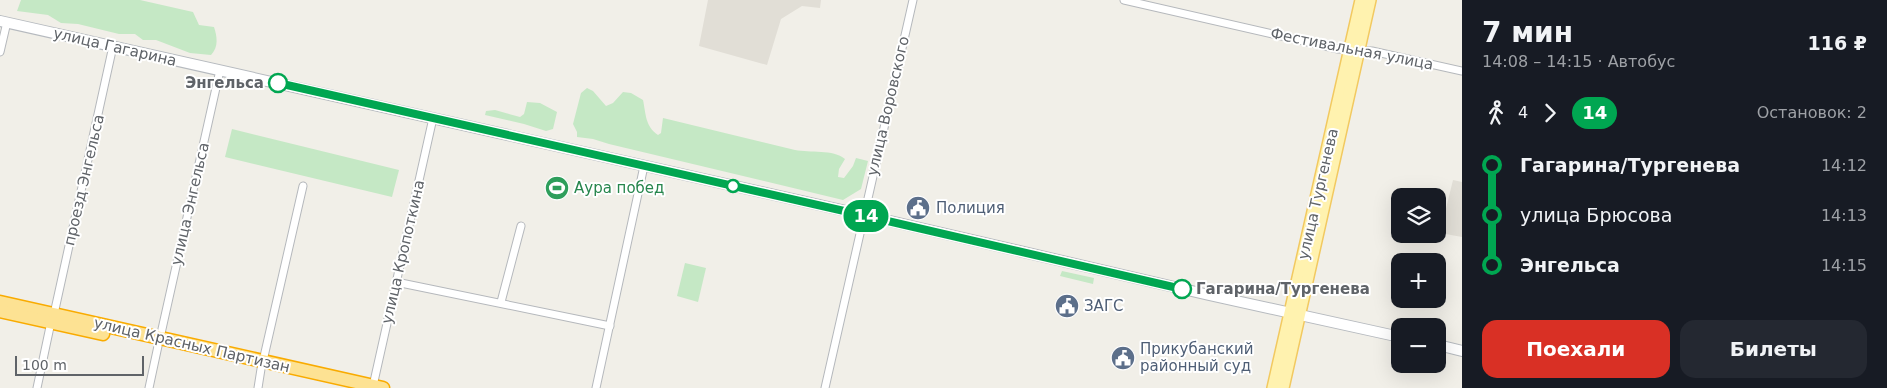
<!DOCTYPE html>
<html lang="ru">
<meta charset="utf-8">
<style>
:root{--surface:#171b24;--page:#242831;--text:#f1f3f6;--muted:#9ea1a6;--accent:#d93025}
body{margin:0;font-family:"DejaVu Sans",sans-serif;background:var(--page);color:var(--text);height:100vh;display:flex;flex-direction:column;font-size:19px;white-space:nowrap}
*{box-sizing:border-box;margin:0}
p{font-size:16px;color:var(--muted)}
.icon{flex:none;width:28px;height:28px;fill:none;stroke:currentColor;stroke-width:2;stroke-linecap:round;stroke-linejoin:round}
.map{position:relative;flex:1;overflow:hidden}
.details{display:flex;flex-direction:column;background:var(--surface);width:425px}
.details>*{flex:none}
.badge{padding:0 10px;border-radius:16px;font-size:18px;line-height:32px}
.fabs{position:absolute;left:1391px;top:188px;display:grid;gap:10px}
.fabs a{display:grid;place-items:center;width:55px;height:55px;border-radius:10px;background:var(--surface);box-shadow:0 5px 20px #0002;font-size:25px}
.scale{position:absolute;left:15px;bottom:12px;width:129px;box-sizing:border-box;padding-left:5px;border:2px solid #5f6368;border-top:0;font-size:14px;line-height:18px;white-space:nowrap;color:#5f6368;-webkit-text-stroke:4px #fff;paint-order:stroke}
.map>.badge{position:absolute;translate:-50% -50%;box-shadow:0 0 0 2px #fff}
.legs{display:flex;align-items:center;gap:8px;height:55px;padding:0 20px;font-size:16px}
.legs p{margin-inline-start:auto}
.summary{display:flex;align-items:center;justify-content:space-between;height:85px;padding:0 20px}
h1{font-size:28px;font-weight:700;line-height:38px}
.cta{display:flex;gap:10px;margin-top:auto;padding:10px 20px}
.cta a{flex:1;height:58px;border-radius:15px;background:var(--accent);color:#fff;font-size:20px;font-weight:700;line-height:58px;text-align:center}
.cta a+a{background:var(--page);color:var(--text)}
ul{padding:0 20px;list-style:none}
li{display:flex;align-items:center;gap:18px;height:50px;font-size:19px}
li i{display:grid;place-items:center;width:8px;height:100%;margin:0 6px;background:currentColor}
li i::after{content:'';width:12px;height:12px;margin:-6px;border:4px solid;border-radius:50%;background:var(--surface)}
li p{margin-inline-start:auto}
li:first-child i{background:linear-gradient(#0000 50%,currentColor 0)}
li:last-child i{background:linear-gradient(currentColor 50%,#0000 0)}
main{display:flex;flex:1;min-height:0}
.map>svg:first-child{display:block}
.education{fill:#e1ded6}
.green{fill:#c5e8c5}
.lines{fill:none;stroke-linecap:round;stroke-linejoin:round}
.street-casing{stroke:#b5b8bc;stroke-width:9}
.secondary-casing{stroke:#b6babf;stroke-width:12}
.primary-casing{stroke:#f2c960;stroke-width:14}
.highway-casing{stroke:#f9ab00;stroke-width:15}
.street{stroke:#fff;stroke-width:7}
.secondary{stroke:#fff;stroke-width:10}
.primary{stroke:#fff2af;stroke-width:11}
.highway{stroke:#fde293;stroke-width:12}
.line-1-casing{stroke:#fff;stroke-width:11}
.line-1{stroke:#00a651;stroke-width:8}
.stop-1-dot{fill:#fff;stroke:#00a651;stroke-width:2.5}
.labels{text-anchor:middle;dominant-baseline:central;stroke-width:4;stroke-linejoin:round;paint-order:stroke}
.street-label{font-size:15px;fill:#5f6368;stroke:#fff}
.stop-label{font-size:15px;font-weight:bold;fill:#5f6368;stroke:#fff;text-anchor:end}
.leisure-label{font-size:15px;fill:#27864d;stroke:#fff;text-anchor:start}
.service-label{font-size:15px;fill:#4e5e75;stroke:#fff;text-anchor:start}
</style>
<main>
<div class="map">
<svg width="1462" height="388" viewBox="0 0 1462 388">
<rect width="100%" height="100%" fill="#f1efe8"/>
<g class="education">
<path d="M708 0H821L820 8 802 6 781 19 767 65 699 46Z"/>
<path d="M1453 180 1462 182V237L1440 233Z"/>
</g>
<g class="green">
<path d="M21 0H140L193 12 199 25 214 27C217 36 219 47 211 55L190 53 156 40H143L135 34H119L78 24 61 23 48 15 17 11Z"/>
<path d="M587 88 593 91 606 106 613 103 623 92 631 93 643 100C646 114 645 126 658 135L661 133 663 118 795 150C810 153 833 149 845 159L839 169 838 177 844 178 853 166 856 158 868 161 861 189 843 200 609 144 593 139 577 137V132L573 124 581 93Z"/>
<path d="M527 102 540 103 557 112 553 129 546 131 524 124 485 115 486 111 495 110 520 117 524 114Z"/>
<path d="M232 129 399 170 392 197 225 157Z"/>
<path d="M685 263 706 268 698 302 677 296Z"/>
<path d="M1062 271 1094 278 1093 284 1060 276Z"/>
</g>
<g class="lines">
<g class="street-casing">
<g id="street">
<path d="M1124 0 1338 49 1372 51 1462 71"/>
<path d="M0 52 7 22"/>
<path d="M396 282 610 326"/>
<path d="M501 302 521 226"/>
<path d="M54 314 113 46"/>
<path d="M160 338 220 70"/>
<path d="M263 361 303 186"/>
<path d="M373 386 433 118"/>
<path d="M37 388 51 322"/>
<path d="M149 388 158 346"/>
<path d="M258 388 261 369"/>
<path d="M596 388 644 166"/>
<path d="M825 388 913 0"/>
</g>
</g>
<g class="secondary-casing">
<g id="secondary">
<path d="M0 21 864 215 1209 295 1400 337"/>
<path d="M1438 345 1462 351"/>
</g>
</g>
<g class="primary-casing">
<g id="primary">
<path d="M1273 388 1361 0"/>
<path d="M1283 388 1370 0"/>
</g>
</g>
<g class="highway-casing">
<g id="highway">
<path d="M0 302 383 388"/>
<path d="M0 311 103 334"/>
</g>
</g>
<use href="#street" class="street"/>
<use href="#secondary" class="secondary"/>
<use href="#primary" class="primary"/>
<use href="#highway" class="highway"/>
</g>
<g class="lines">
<g class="line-1-casing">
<path id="line-1" d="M278 83 853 213 1182 289"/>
</g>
<use href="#line-1" class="line-1"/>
</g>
<defs>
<g id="stadium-disc" transform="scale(1.25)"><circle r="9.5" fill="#2e9e5b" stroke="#fff"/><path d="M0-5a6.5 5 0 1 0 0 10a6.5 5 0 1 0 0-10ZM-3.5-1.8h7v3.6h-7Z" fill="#fff"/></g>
<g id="civic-disc" transform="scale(1.25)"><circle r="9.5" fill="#5c6f8a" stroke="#fff"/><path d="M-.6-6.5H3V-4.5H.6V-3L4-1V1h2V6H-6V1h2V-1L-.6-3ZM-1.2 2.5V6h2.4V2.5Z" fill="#fff"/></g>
</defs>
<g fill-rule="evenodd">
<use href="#stadium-disc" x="557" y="188"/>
<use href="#civic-disc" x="918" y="208"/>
<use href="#civic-disc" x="1067" y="306"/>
<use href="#civic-disc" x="1123" y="358"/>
</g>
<g class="stop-1-dot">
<circle cx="278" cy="83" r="9"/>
<circle cx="733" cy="186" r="6"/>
<circle cx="1182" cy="289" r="9"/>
</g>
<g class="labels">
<g class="street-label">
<text transform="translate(115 47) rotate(13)">улица Гагарина</text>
<text transform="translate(1352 49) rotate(11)">Фестивальная улица</text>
<text transform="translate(888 106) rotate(-77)">улица Воровского</text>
<text transform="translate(84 180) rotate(-77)">проезд Энгельса</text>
<text transform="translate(1318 194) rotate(-77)">улица Тургенева</text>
<text transform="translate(190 204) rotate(-77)">улица Энгельса</text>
<text transform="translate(403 252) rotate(-77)">улица Кропоткина</text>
<text transform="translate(192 345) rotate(13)">улица Красных Партизан</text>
</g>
<g class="stop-label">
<text x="264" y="83">Энгельса</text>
<text x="1196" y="289" text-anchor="start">Гагарина/Тургенева</text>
</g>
<g class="leisure-label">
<text x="574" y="188">Аура побед</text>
</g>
<g class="service-label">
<text x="936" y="208">Полиция</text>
<text x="1084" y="306">ЗАГС</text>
<text x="1140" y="349">Прикубанский<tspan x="1140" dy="17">районный суд</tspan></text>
</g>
</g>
</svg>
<div class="fabs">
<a><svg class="icon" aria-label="layers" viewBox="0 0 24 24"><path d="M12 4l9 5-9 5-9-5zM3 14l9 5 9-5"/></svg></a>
<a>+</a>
<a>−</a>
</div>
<div class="scale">100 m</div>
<b class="badge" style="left:866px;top:216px;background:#00a651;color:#fff">14</b>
</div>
<section class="details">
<div class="summary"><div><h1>7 мин</h1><p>14:08 – 14:15 · Автобус</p></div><b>116 ₽</b></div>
<div class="legs"><svg class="icon" aria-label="walk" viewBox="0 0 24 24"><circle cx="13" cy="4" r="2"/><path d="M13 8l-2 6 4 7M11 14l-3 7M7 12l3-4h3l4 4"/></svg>4<svg class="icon" aria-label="forward" viewBox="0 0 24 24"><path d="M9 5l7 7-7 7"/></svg><b class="badge" style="background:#00a651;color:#fff">14</b><p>Остановок: 2</p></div>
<ul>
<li><i style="color:#00a651"></i><b>Гагарина/Тургенева</b><p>14:12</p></li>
<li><i style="color:#00a651"></i><span>улица Брюсова</span><p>14:13</p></li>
<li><i style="color:#00a651"></i><b>Энгельса</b><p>14:15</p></li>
</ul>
<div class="cta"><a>Поехали</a><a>Билеты</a></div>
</section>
</main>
